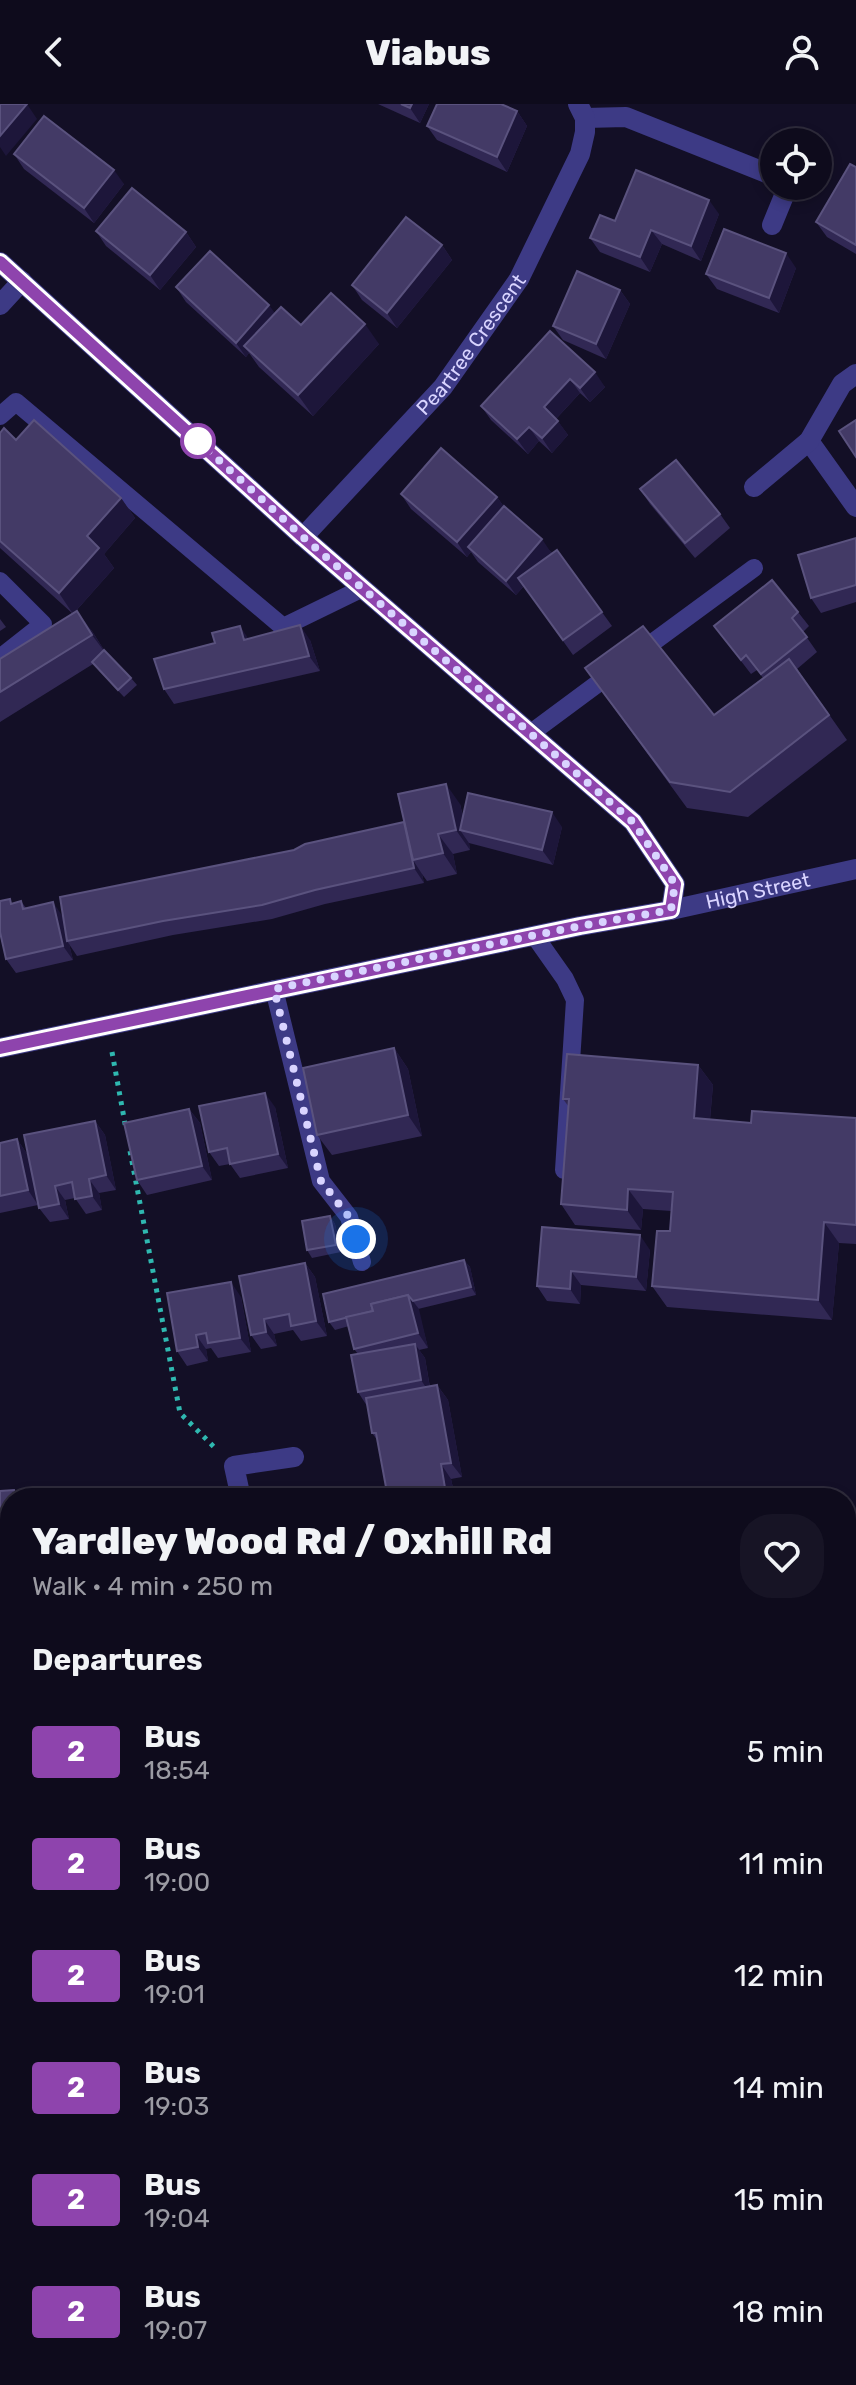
<!DOCTYPE html>
<meta charset="utf-8">
<style>
:root{--surface:#0e0b1c;--page:#171425;--text:#f1f3f6;--muted:#9b9ba3;--line:#2e2b3b}
body{margin:0;font-family:Rubik,sans-serif;background:var(--page);color:var(--text);height:100vh;display:flex;flex-direction:column;font-size:30px;white-space:nowrap}
*{box-sizing:border-box;margin:0}
p{font-size:26px;color:var(--muted)}
.icon{flex:none;width:44px;height:44px;fill:none;stroke:currentColor;stroke-width:2;stroke-linecap:round;stroke-linejoin:round}
.map{position:relative;flex:1;overflow:hidden}
.panel{position:absolute;left:0px;top:1384px;width:856px;height:898px;display:flex;flex-direction:column;background:var(--surface);border-radius:32px 32px 0 0;box-shadow:0 4px 12px #0003,0 0 0 2px var(--line)}
.panel>*{flex:none}
.badge{padding:0 16px;border-radius:6px;font-size:28px;line-height:52px}
.tools{position:absolute;left:760px;top:24px;display:grid;gap:16px}
.tools a{display:grid;place-items:center;width:72px;height:72px;border-radius:50%;background:var(--surface);box-shadow:0 4px 12px #0003,0 0 0 2px var(--line);font-size:40px}
.you{position:absolute;width:40px;height:40px;margin:-20px;border:6px solid #fff;border-radius:50%;background:#1a73e8;box-shadow:0 0 0 12px #1a73e833}
.map>.badge{position:absolute;translate:-50% -50%;box-shadow:0 0 0 4px #fff}
h2{padding:0 32px;font-size:30px;line-height:72px}
.round{display:grid;place-items:center;flex:none;width:84px;height:84px;border-radius:32px;background:var(--page)}
.head{display:flex;align-items:center;justify-content:space-between;height:136px;padding:0 32px}
h1{font-size:38px;font-weight:800;line-height:60px}
ul{padding:0;list-style:none}
li{display:flex;align-items:center;gap:24px;height:112px;padding:0 32px}
li div{flex:1}
li b{display:block;font-size:30px}
li em{font-style:normal}
li .badge{min-width:88px;font-weight:700;text-align:center}
header{display:flex;justify-content:space-between;align-items:center;height:104px;padding:0 32px;background:var(--surface);font-size:36px;font-weight:800}
.map>svg:first-child{display:block}
.lines{fill:none;stroke-linecap:round;stroke-linejoin:round}
.path{stroke:#2fb8b0;stroke-width:5;stroke-dasharray:4 6;stroke-linecap:butt}
.service{stroke:#3d3a85;stroke-width:18}
.minor{stroke:#3d3a85;stroke-width:20}
.tertiary{stroke:#3d3a85;stroke-width:20}
.wall{fill:#312854}
.shaded-wall{fill:#1d163a}
.building{fill:#433a66;stroke:#5a527e;stroke-width:2}
.line-casing{stroke:#fff;stroke-width:18}
.line{stroke:#8e44ad;stroke-width:12}
.walk{stroke:#d9d4ff;stroke-width:8;stroke-dasharray:0 14.4}
.stop-dot{fill:#fff;stroke:#8e44ad;stroke-width:4}
.labels{text-anchor:middle;dominant-baseline:central;stroke-width:6;stroke-linejoin:round;paint-order:stroke}
.street-label{font-size:20px;fill:#d9d4ff;stroke:#130f26}
</style>
<header><svg class="icon" aria-label="back" viewBox="0 0 24 24"><path d="M15 5l-7 7 7 7"/></svg>Viabus<svg class="icon" aria-label="person" viewBox="0 0 24 24"><circle cx="12" cy="8" r="4"/><path d="M4 21q1-7 8-7t8 7"/></svg></header>
<div class="map">
<svg width="856" height="2281" viewBox="0 0 856 2281">
<rect width="100%" height="100%" fill="#130f26"/>
<g class="lines">
<g class="path">
<path d="M112 948 126 1025"/>
<path d="M130 1047 180 1309 216 1345"/>
</g>
<g class="service">
<path d="M0 312 16 298 283 523 363 484"/>
<path d="M0 477 43 520 0 554"/>
<path d="M637 550 754 464"/>
<path d="M531 629 616 566"/>
<path d="M534 831 565 875 575 896 564 1066"/>
<path d="M274 885 321 1077 349 1113 362 1158"/>
</g>
<g class="minor">
<path d="M585 14 626 13 774 72"/>
<path d="M772 121 788 82"/>
<path d="M0 201 22 177"/>
<path d="M809 337 856 403"/>
<path d="M754 383 809 337 842 280 856 270"/>
<path id="s1" d="M303 433 443 283 519 175 580 50 585 28V14L578 0"/>
<path d="M241 1394 234 1362 294 1353"/>
<path d="M0 1562H10"/>
<path d="M0 1855 10 1860"/>
<path d="M846 2084 856 2081"/>
</g>
<g class="tertiary">
<path d="M0 158 303 433 633 718 675 780 671 806"/>
<path id="s2" d="M0 944 580 822 671 806 856 765"/>
</g>
</g>
<g class="wall">
<path d="M378 0H429L420 19Z"/>
<path d="M517 7 527 22 507 68 437 36 427 22Z"/>
<path d="M14 50 124 80 94 119 24 65Z"/>
<path d="M856 63V150L827 133 816 118Z"/>
<path d="M719 110 701 157 662 140 650 168 600 148 590 134 615 117Z"/>
<path d="M96 127 186 128 196 143 160 186 106 142Z"/>
<path d="M442 141 452 156 397 224 362 196 352 181Z"/>
<path d="M796 164 779 209 717 185 706 170Z"/>
<path d="M176 183 275 209 301 221 379 240 313 312 259 263 249 249 246 253 186 198Z"/>
<path d="M620 186 630 200 606 255 563 236 553 222Z"/>
<path d="M550 227 605 283 590 298 580 289 556 315 568 331 552 349 539 337 528 350 491 316 481 302Z"/>
<path d="M0 329 16 336 121 394 135 414 104 450 114 464 74 509 92 527 104 546 131 574 137 581 124 593 93 560 0 618V555L73 510 0 444Z"/>
<path d="M640 385 720 410 730 424 695 454 650 400Z"/>
<path d="M401 390 497 393 504 403 552 449 557 446 612 522 573 551 524 482 516 491 478 458 471 448 467 453 411 405Z"/>
<path d="M856 434V498L821 509 811 494Z"/>
<path d="M798 508 809 522 803 528 817 548 797 565 847 636 748 713 687 704 585 564 714 611 763 574 757 566 751 570 714 522Z"/>
<path d="M0 515 6 523 0 527Z"/>
<path d="M248 535 310 536 320 567 174 600 164 585Z"/>
<path d="M460 700 463 712 562 723 553 761 469 739 470 746 453 750 457 770 427 777 422 770 424 779 325 800 272 815 173 831 77 852 69 840 73 856 16 869 6 855 0 831V797L13 799 21 797 26 804 63 813 294 746 404 718Z"/>
<path d="M394 944 408 965 422 1032 332 1051 317 1031Z"/>
<path d="M698 961 713 981 710 1016 751 1019 856 1014V1140L839 1139 832 1216 667 1203 652 1182 670 1127 671 1107 643 1105 641 1126 575 1121 561 1100 569 1003 563 995Z"/>
<path d="M275 1003 288 1064 240 1074 230 1060 219 1062 209 1048Z"/>
<path d="M189 1005 200 1019 212 1076 147 1091 137 1076Z"/>
<path d="M95 1017 105 1031 116 1086 99 1089 102 1106 86 1110 75 1094 65 1096 69 1115 50 1118 39 1104Z"/>
<path d="M17 1035 27 1050 38 1101 0 1109V1039Z"/>
<path d="M330 1112 335 1120 341 1148 312 1154 307 1146Z"/>
<path d="M542 1123 650 1146 646 1187 581 1181 580 1200 547 1197 537 1182Z"/>
<path d="M464 1156 470 1163 476 1191 418 1205 428 1244 419 1246 425 1254 430 1283 437 1281 448 1296 462 1373 451 1375 454 1388H456L460 1394H388L378 1337 372 1329 367 1302 358 1288V1250L354 1245 349 1222 335 1226 329 1218Z"/>
<path d="M305 1159 315 1173 327 1232 301 1237 293 1226 274 1230 277 1242 261 1245 251 1231Z"/>
<path d="M241 1193 251 1248 218 1254 211 1244 206 1245 208 1257 187 1262 177 1247Z"/>
<path d="M14 1386 20 1394H10V1471H0V1387Z"/>
<rect x="0" y="1620" width="10" height="67"/>
<path d="M846 1882 847 1884 856 1883V1952L846 1954Z"/>
<path d="M0 1930 10 2002 0 1998Z"/>
<path d="M846 2120 856 2121V2213L854 2214 846 2202Z"/>
<path d="M0 2128 10 2132V2206L0 2202Z"/>
<path d="M200 2272H225L221 2281Z"/>
<path d="M238 2272H371L377 2280 409 2281H259Z"/>
</g>
<g class="shaded-wall">
<path d="M27 0 37 15 6 52 0 43V32Z"/>
<path d="M412 0H429L420 19 410 4Z"/>
<path d="M517 7 527 22 507 68 497 53Z"/>
<path d="M114 66 124 80 94 119 84 104Z"/>
<path d="M709 96 719 110 701 157 691 142Z"/>
<path d="M651 126 662 140 650 168 640 153Z"/>
<path d="M186 128 196 143 160 186 150 171Z"/>
<path d="M442 141 452 156 397 224 387 209Z"/>
<path d="M786 149 796 164 779 209 769 194Z"/>
<path d="M620 186 630 200 606 255 596 240Z"/>
<path d="M269 201 280 216 244 242 249 249 246 253 236 239Z"/>
<path d="M365 220 379 240 313 312 298 291Z"/>
<path d="M595 268 605 283 590 298 580 284Z"/>
<path d="M570 275 580 289 554 317 544 303Z"/>
<path d="M558 317 568 331 552 349 542 334Z"/>
<path d="M529 323 539 337 528 350 517 335Z"/>
<path d="M497 393 507 407 468 443 471 448 467 453 457 438Z"/>
<path d="M121 394 135 414 104 450 114 464 73 510 59 489 87 432Z"/>
<path d="M542 435 552 450 516 491 506 477Z"/>
<path d="M77 507 92 527 107 551 92 531Z"/>
<path d="M300 521 310 536 320 567 309 552Z"/>
<path d="M240 522 250 537 244 536Z"/>
<path d="M446 680 460 700 466 727 460 726 469 739 470 746 456 726Z"/>
<path d="M552 708 562 723 553 761 542 746Z"/>
<path d="M404 718 413 756 422 770 424 779 414 764Z"/>
<path d="M438 730 453 750 457 770 443 749Z"/>
<path d="M53 798 63 813 67 837 69 840 73 856 63 842Z"/>
<path d="M394 944 408 965 422 1032 408 1011Z"/>
<path d="M698 961 713 981 708 1035 694 1014Z"/>
<path d="M265 989 275 1003 288 1064 278 1050Z"/>
<path d="M189 1005 200 1019 212 1076 202 1062Z"/>
<path d="M95 1017 105 1031 116 1086 106 1071Z"/>
<path d="M17 1035 27 1050 38 1101 28 1086Z"/>
<path d="M89 1075 99 1089 102 1106 92 1092Z"/>
<path d="M55 1082 65 1096 69 1115 59 1100Z"/>
<path d="M628 1085 643 1105 641 1126 627 1106Z"/>
<path d="M330 1112 335 1120 341 1148 336 1141Z"/>
<path d="M824 1118 839 1139 832 1216 818 1196Z"/>
<path d="M640 1131 650 1146 646 1187 636 1173Z"/>
<path d="M464 1156 470 1163 476 1191 471 1183Z"/>
<path d="M305 1159 315 1173 327 1232 316 1217Z"/>
<path d="M571 1167 581 1181 580 1200 570 1185Z"/>
<path d="M231 1178 241 1193 251 1248 240 1234Z"/>
<path d="M408 1191 419 1205 428 1244 418 1229Z"/>
<path d="M264 1215 274 1230 277 1242 266 1228Z"/>
<path d="M196 1231 206 1245 208 1257 198 1243Z"/>
<path d="M415 1240 425 1254 431 1291 421 1276Z"/>
<path d="M437 1281 448 1296 462 1373 451 1359Z"/>
<path d="M441 1360 451 1375 455 1394 446 1390Z"/>
<path d="M10 1965 9 1990 10 2002 0 1988Z"/>
<path d="M10 2175V2203L3 2193Z"/>
<path d="M215 2272H225L221 2281Z"/>
<path d="M291 2272H307L303 2281H287Z"/>
<path d="M370 2272H371L378 2281H366Z"/>
</g>
<g class="building">
<path d="M0 0H27L0 32Z"/>
<path d="M401 0H412L410 4Z"/>
<path d="M437 0H501L517 7 497 53 427 22Z"/>
<path d="M44 12 114 66 84 104 14 50Z"/>
<path d="M850 60 856 63V141L816 118Z"/>
<path d="M636 66 709 96 691 142 651 126 640 153 590 134 600 111 615 117Z"/>
<path d="M132 84 186 128 150 171 96 127Z"/>
<path d="M406 113 442 141 387 209 352 181Z"/>
<path d="M724 125 786 149 769 194 706 170Z"/>
<path d="M210 147 269 201 236 239 176 183Z"/>
<path d="M577 167 620 186 596 240 553 222Z"/>
<path d="M331 189 365 220 298 291 244 242 281 203 301 221Z"/>
<path d="M550 227 595 268 580 284 570 275 544 303 558 317 542 334 529 323 517 335 481 302Z"/>
<path d="M34 316 121 394 87 432 99 444 59 489 0 437V329L4 324 16 336Z"/>
<path d="M856 316V353L839 327Z"/>
<path d="M441 344 497 393 457 438 401 390Z"/>
<path d="M676 356 720 410 685 439 640 385Z"/>
<path d="M504 402 542 435 506 477 468 443Z"/>
<path d="M856 434V481L811 494 798 451Z"/>
<path d="M557 446 602 508 563 536 518 474Z"/>
<path d="M772 476 798 508 792 514 807 533 761 570 746 551 741 556 714 522Z"/>
<path d="M77 507 92 531 0 588V555Z"/>
<path d="M300 521 309 552 164 585 154 555 215 539 212 529 240 522 244 536Z"/>
<path d="M643 522 714 611 789 555 829 611 730 688 670 678 585 564Z"/>
<path d="M104 546 131 574 118 586 92 558Z"/>
<path d="M446 680 456 726 438 730 443 749 413 756 398 690Z"/>
<path d="M468 689 552 708 542 746 460 726Z"/>
<path d="M404 718 414 764 315 786 262 801 163 817 67 837 60 793 294 746 305 740Z"/>
<path d="M10 795 11 800 21 797 23 805 53 798 63 842 6 855 0 828V797Z"/>
<path d="M394 944 408 1011 317 1031 303 964Z"/>
<path d="M567 950 698 961 694 1014 751 1019 752 1007 856 1014V1121L824 1118 818 1196 652 1182 657 1127H670L673 1088 628 1085 627 1106 561 1100 569 995H563Z"/>
<path d="M265 989 278 1050 230 1060 227 1044 209 1048 199 1002Z"/>
<path d="M189 1005 202 1062 137 1076 124 1019Z"/>
<path d="M95 1017 106 1071 89 1075 92 1092 75 1095 72 1078 55 1082 59 1100 39 1104 24 1031Z"/>
<path d="M17 1035 28 1086 0 1092V1039Z"/>
<path d="M330 1112 336 1141 307 1146 302 1117Z"/>
<path d="M542 1123 640 1131 636 1173 571 1167 570 1185 537 1182Z"/>
<path d="M464 1156 471 1183 413 1197 408 1191 371 1200 373 1207 329 1218 323 1190Z"/>
<path d="M305 1159 316 1217 291 1222 289 1210 264 1215 266 1228 251 1231 239 1172Z"/>
<path d="M231 1178 240 1234 208 1239 206 1229 196 1231 198 1243 177 1247 167 1189Z"/>
<path d="M408 1191 418 1229 354 1245 346 1213 373 1207 371 1200Z"/>
<path d="M415 1240 421 1276 358 1288 351 1251Z"/>
<path d="M437 1281 451 1359 441 1360 446 1390 456 1388 457 1394H388L376 1329H372L366 1294Z"/>
<path d="M14 1386 15 1394H10V1456H0V1387Z"/>
<path d="M84 1388 85 1394H61L60 1389Z"/>
<path d="M0 1620H10V1671L0 1672Z"/>
<path d="M856 1883V1935L846 1937V1884Z"/>
<path d="M1 1927 10 1931V1965L0 1987V1930Z"/>
<path d="M854 2119 856 2130V2197L846 2199V2120Z"/>
<path d="M0 2128 10 2132V2175L3 2193 0 2191Z"/>
<path d="M263 2272H291L287 2281Z"/>
<path d="M302 2272H370L366 2281H298Z"/>
<path d="M380 2272H386L409 2281H376Z"/>
</g>
<g class="lines">
<g class="line-casing">
<path id="line" d="M0 158 303 433 633 718 675 780 671 806 580 822 0 944"/>
</g>
<use href="#line" class="line"/>
<path class="walk" d="M198 337 303 433 633 718 675 780 671 806 580 822 274 885 321 1077 349 1113 356 1135"/>
</g>
<circle class="stop-dot" cx="198" cy="337" r="16"/>
<g class="labels">
<g class="street-label">
<text stroke="none"><textPath href="#s1" startOffset="256">Peartree Crescent</textPath></text>
<text stroke="none"><textPath href="#s2" startOffset="774">High Street</textPath></text>
</g>
</g>
</svg>
<div class="tools">
<a><svg class="icon" aria-label="locate" viewBox="0 0 24 24"><circle cx="12" cy="12" r="6"/><path d="M12 2v4M12 18v4M2 12h4M18 12h4"/></svg></a>
</div>
<div class="you" style="left:356px;top:1135px"></div>
<section class="panel">
<div class="head"><div><h1>Yardley Wood Rd / Oxhill Rd</h1><p>Walk · 4 min · 250 m</p></div><a class="round"><svg class="icon" aria-label="heart" viewBox="0 0 24 24"><path d="M12 20l-8-8c-3-5 5-10 8-4 3-6 11-1 8 4z"/></svg></a></div>
<h2>Departures</h2>
<ul>
<li><span class="badge" style="background:#8e44ad;color:#fff">2</span><div><b>Bus</b><p>18:54</p></div><em>5 min</em></li>
<li><span class="badge" style="background:#8e44ad;color:#fff">2</span><div><b>Bus</b><p>19:00</p></div><em>11 min</em></li>
<li><span class="badge" style="background:#8e44ad;color:#fff">2</span><div><b>Bus</b><p>19:01</p></div><em>12 min</em></li>
<li><span class="badge" style="background:#8e44ad;color:#fff">2</span><div><b>Bus</b><p>19:03</p></div><em>14 min</em></li>
<li><span class="badge" style="background:#8e44ad;color:#fff">2</span><div><b>Bus</b><p>19:04</p></div><em>15 min</em></li>
<li><span class="badge" style="background:#8e44ad;color:#fff">2</span><div><b>Bus</b><p>19:07</p></div><em>18 min</em></li>
</ul>
</section>
</div>
